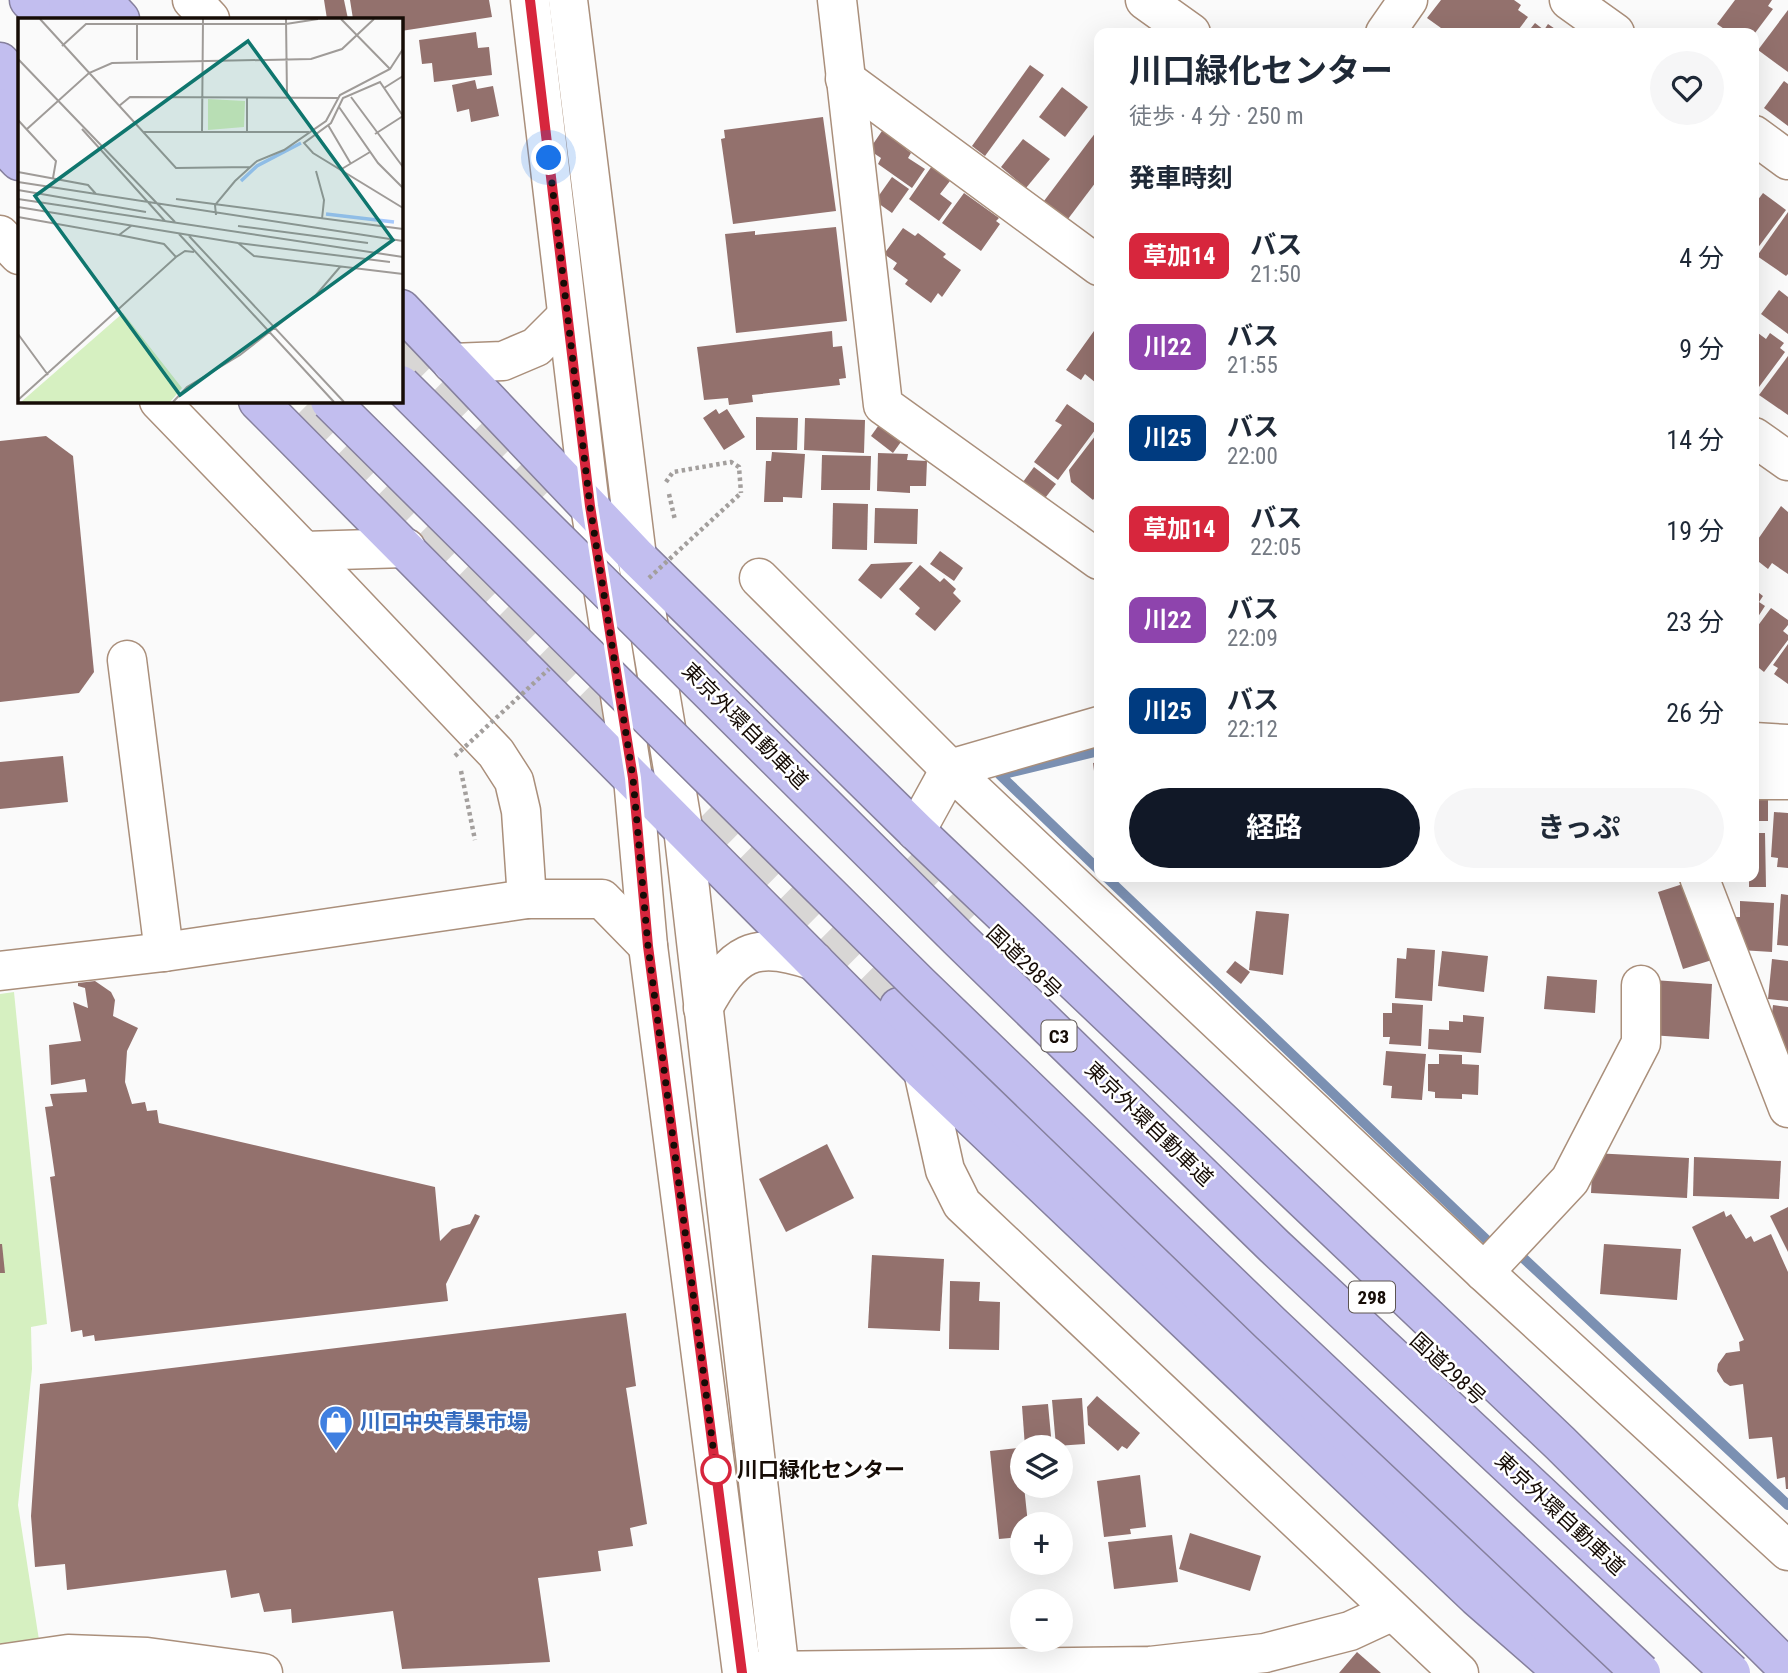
<!DOCTYPE html>
<html lang="ja">
<meta charset="utf-8">
<style>
:root{--surface:#fff;--page:#f6f6f7;--text:#1f2937;--muted:#747a83;--accent:#111827}
body{margin:0;font-family:"Roboto Condensed","Noto Sans JP",sans-serif;background:var(--page);color:var(--text);height:100vh;display:flex;flex-direction:column;font-size:26px;white-space:nowrap}
*{box-sizing:border-box;margin:0}
p{font-size:23px;color:var(--muted)}
.icon{flex:none;width:38px;height:38px;fill:none;stroke:currentColor;stroke-width:2;stroke-linecap:round;stroke-linejoin:round}
.map{position:relative;flex:1;overflow:hidden}
.panel{position:absolute;left:1094px;top:28px;width:665px;height:854px;display:flex;flex-direction:column;background:var(--surface);border-radius:14px;box-shadow:0 7px 28px #0002}
.panel>*{flex:none}
.badge{padding:0 14px;border-radius:10px;font-size:24px;line-height:46px}
.tools{position:absolute;left:1010px;top:1435px;display:grid;gap:14px}
.tools a{display:grid;place-items:center;width:63px;height:63px;border-radius:50%;background:var(--surface);box-shadow:0 7px 28px #0002;font-size:35px}
.you{position:absolute;width:35px;height:35px;margin:-18px;border:5px solid #fff;border-radius:50%;background:#1a73e8;box-shadow:0 0 0 10px #1a73e833}
.map>.badge{position:absolute;translate:-50% -50%;box-shadow:0 0 0 4px #fff}
h2{padding:0 35px;font-size:26px;line-height:63px}
.round{display:grid;place-items:center;flex:none;width:74px;height:74px;border-radius:37px;background:var(--page)}
.overview{display:flex;align-items:center;justify-content:space-between;height:119px;padding:0 35px}
h1{font-size:33px;font-weight:700;line-height:52px}
.cta{display:flex;gap:14px;margin-top:auto;padding:14px 35px}
.cta a{flex:1;height:80px;border-radius:42px;background:var(--accent);color:#fff;font-size:28px;font-weight:700;line-height:80px;text-align:center}
.cta a+a{background:var(--page);color:var(--text)}
ul{padding:0;list-style:none}
li{display:flex;align-items:center;gap:21px;height:91px;padding:0 35px}
li div{flex:1}
li b{display:block;font-size:26px}
li em{font-style:normal}
li .badge{min-width:77px;font-weight:700;text-align:center}
.map>svg:first-child{display:block}
.green{fill:#d6f0c1}
.lines{fill:none;stroke-linecap:round;stroke-linejoin:round}
.stream{stroke:#7b90b2;stroke-width:10}
.building{fill:#93716d}
.highway-tunnel{stroke:#d8d6d5;stroke-width:38;stroke-dasharray:38 19;stroke-linecap:butt}
.minor-casing{stroke:#aa8f7b;stroke-width:41}
.highway-casing{stroke:#86809d;stroke-width:41}
.path{stroke:#a39f9d;stroke-width:4.5;stroke-dasharray:3.5 3.5;stroke-linecap:butt}
.minor{stroke:#fff;stroke-width:38}
.highway{stroke:#c2beef;stroke-width:38}
.highway-bridge-casing{stroke:#86809d;stroke-width:41;stroke-linecap:butt}
.path-bridge{stroke:#a39f9d;stroke-width:4.5;stroke-dasharray:3.5 3.5;stroke-linecap:butt}
.highway-bridge{stroke:#c2beef;stroke-width:38}
.line-casing{stroke:#fff;stroke-width:16}
.line{stroke:#d7263d;stroke-width:10}
.walk{stroke:#160c06;stroke-width:7;stroke-dasharray:0 12.6}
.stop-dot{fill:#fff;stroke:#d7263d;stroke-width:3.5}
.labels{text-anchor:middle;dominant-baseline:central;stroke-width:5;stroke-linejoin:round;paint-order:stroke}
.shield{fill:#fff;stroke:#5c5551;stroke-width:2}
.shield-label{font-size:19px;font-weight:bold;fill:#160c06}
.street-label{font-size:21px;fill:#160c06;stroke:#fff}
.shop-label{font-size:21px;font-weight:bold;fill:#366cbe;stroke:#fff;text-anchor:start}
.stop-label{font-size:21px;font-weight:bold;fill:#160c06;stroke:#fff;text-anchor:start}
.inset-river{fill:none;stroke:#a6c9fc;stroke-width:3.5}
.inset-road{fill:none;stroke:#9f9b98;stroke-width:2}
.view{fill:#0f766e;fill-opacity:0.15;stroke:#0f766e;stroke-width:3.5}
.inset-edge{fill:none;stroke:#160c06;stroke-width:3.5}
</style>
<div class="map">
<svg width="1788" height="1673" viewBox="0 0 1788 1673">
<rect width="100%" height="100%" fill="#fafafa"/>
<path class="green" d="M14 992 47 1324 31 1327 32 1369 18 1505 39 1640 0 1651V994Z"/>
<g class="lines">
<g class="stream">
<path d="M1099 751 1000 775 1099 870"/>
<path d="M1106 877 1490 1243"/>
<path d="M1521 1256 1788 1505"/>
</g>
</g>
<g class="building">
<path d="M324 0H344L348 19H327Z"/>
<path d="M350 0H489L492 17 401 31V19H353Z"/>
<path d="M1441 0H1514L1521 5 1518 10 1528 17 1516 33H1448L1427 18Z"/>
<path d="M1735 0H1772L1768 6 1773 9 1755 33H1730L1717 24Z"/>
<path d="M1788 10V72L1758 50Z"/>
<path d="M1535 23 1544 30 1548 24 1561 33H1527Z"/>
<path d="M476 32 478 48 489 47 492 75 434 82 432 63 422 64 419 40Z"/>
<path d="M1030 65 1044 75 985 156 972 146Z"/>
<path d="M475 80 477 89 493 86 499 116 471 122 469 109 457 112 452 85Z"/>
<path d="M1784 81 1788 84V126L1764 108Z"/>
<path d="M1062 87 1088 107 1065 137 1039 117Z"/>
<path d="M823 117 836 211 733 224 721 139 725 138 724 130Z"/>
<path d="M884 128 909 145 906 149 911 153 908 158 925 169 912 188 878 164 881 158 869 150Z"/>
<path d="M1099 128V178L1068 219 1044 201Z"/>
<path d="M1023 139 1050 159 1026 188 1001 167Z"/>
<path d="M934 163 953 177 940 194 952 203 939 221 909 199Z"/>
<path d="M892 177 909 189 892 213 875 201Z"/>
<path d="M964 193 999 218 996 221 1000 224 981 251 942 223Z"/>
<path d="M1763 193 1786 210 1754 253V205Z"/>
<path d="M1788 212V274L1786 276 1757 256Z"/>
<path d="M836 227 847 321 736 333 725 234 755 231V235Z"/>
<path d="M903 228 915 236 918 233 946 254 943 257 961 270 942 297 938 293 931 303 905 284 908 280 893 269 897 263 884 254Z"/>
<path d="M1779 290 1788 297V334L1761 314Z"/>
<path d="M1099 324V379L1096 383 1085 374 1081 380 1066 370Z"/>
<path d="M1754 330 1766 339 1770 333 1784 343 1780 348 1785 352 1759 387 1754 383Z"/>
<path d="M832 331 833 347 842 346 846 378 839 379 840 385 752 395 753 402 729 405 728 398 704 400 697 347Z"/>
<path d="M1788 356V415L1759 395Z"/>
<path d="M1067 404 1098 426 1058 480 1034 462 1062 425 1055 421Z"/>
<path d="M716 409 719 414 727 409 745 437 724 450 703 418Z"/>
<path d="M756 417 798 418 797 450H756Z"/>
<path d="M805 418 865 420 864 453 804 450Z"/>
<path d="M881 422 903 439 893 453 871 436Z"/>
<path d="M1099 431V492L1093 500 1071 482 1069 470Z"/>
<path d="M46 436 73 456 94 672 79 693 0 702V441Z"/>
<path d="M772 452 805 454 802 498 783 497V502H764L766 461H771Z"/>
<path d="M878 453 908 454 907 460 927 461 926 486H910V493L877 491Z"/>
<path d="M822 455 871 456 870 490H821Z"/>
<path d="M1034 467 1056 484 1042 502 1020 486Z"/>
<path d="M833 503 868 504 867 550 832 549Z"/>
<path d="M1781 506 1788 512V574L1772 563 1768 569 1754 558V545Z"/>
<path d="M875 508 918 509 917 544 874 543Z"/>
<path d="M940 551 963 568 954 581 930 564Z"/>
<path d="M913 562 881 599 858 580 871 564Z"/>
<path d="M920 565 940 582 944 578 956 589 953 593 961 601 935 631 915 614 920 608 899 589Z"/>
<path d="M1754 589 1763 596 1759 602 1765 606 1754 623Z"/>
<path d="M1771 608 1788 620V625L1783 631 1788 635V640L1764 672 1754 664V631Z"/>
<path d="M1788 644V684L1774 674 1778 668 1773 665Z"/>
<path d="M63 756 68 802 0 809V762Z"/>
<path d="M1099 762V794H1097L1093 763Z"/>
<path d="M1754 792H1768V821H1757V825H1754Z"/>
<path d="M1774 812 1788 813V868L1777 867 1778 858 1771 857Z"/>
<path d="M1754 833H1765L1766 887H1749V877H1754Z"/>
<path d="M1686 883 1712 960 1683 969 1658 892Z"/>
<path d="M1781 894 1788 895V946L1777 945Z"/>
<path d="M1740 901 1774 903 1772 952 1740 950 1734 917H1740Z"/>
<path d="M1256 911 1289 914 1283 975 1249 970Z"/>
<path d="M1407 948 1435 950 1432 1001 1395 998 1397 958 1406 959Z"/>
<path d="M1442 951 1488 956 1484 992 1438 986Z"/>
<path d="M1772 959 1788 961V1001L1768 999Z"/>
<path d="M1235 961 1250 972 1241 984 1226 972Z"/>
<path d="M1547 976 1597 980 1595 1013 1544 1009Z"/>
<path d="M1653 980 1712 984 1709 1039 1650 1035Z"/>
<path d="M95 981 111 992 115 1000 113 1016 138 1028 127 1051 125 1082 132 1104 145 1102 147 1111 157 1110 159 1123 435 1187 440 1241 452 1229 470 1224 475 1214 480 1216 446 1284 448 1301 95 1341 94 1335 83 1337 82 1330 71 1332 50 1177 55 1176 45 1107 53 1106 50 1094 87 1092 85 1079 51 1085 49 1045 81 1041 73 1002 88 1008 85 988 78 986V983Z"/>
<path d="M1392 1003 1423 1005 1421 1046 1389 1044 1390 1037H1383V1013H1392Z"/>
<path d="M1773 1005 1788 1007V1055L1775 1047 1777 1023 1771 1022Z"/>
<path d="M1463 1015 1484 1017 1481 1053 1428 1049 1429 1029 1449 1030V1021L1463 1022Z"/>
<path d="M1386 1051 1426 1054 1422 1100 1391 1098 1392 1086 1383 1085Z"/>
<path d="M1439 1054 1462 1055V1064L1479 1065 1478 1095 1462 1094V1099L1435 1098V1092L1428 1091V1064H1439Z"/>
<path d="M827 1144 854 1198 786 1232 759 1179Z"/>
<path d="M1593 1153 1689 1158 1687 1198 1591 1193Z"/>
<path d="M1694 1157 1781 1161 1779 1199 1693 1196Z"/>
<path d="M1788 1207V1252L1770 1216Z"/>
<path d="M1724 1211 1726 1217 1731 1214 1746 1239 1751 1236 1754 1242 1771 1234 1788 1272V1489H1786L1785 1477 1777 1479 1772 1437 1749 1439 1743 1384 1730 1386 1724 1382 1717 1371 1718 1364 1726 1353 1740 1351 1739 1342 1744 1340 1692 1227Z"/>
<path d="M0 1244H2L5 1273H0Z"/>
<path d="M1604 1244 1681 1249 1677 1300 1600 1294Z"/>
<path d="M872 1255 944 1259 940 1331 868 1328Z"/>
<path d="M950 1281 980 1282 979 1301 1000 1302 999 1350 949 1349Z"/>
<path d="M626 1313 636 1386 626 1388 647 1524 630 1528 633 1546 598 1551 601 1571 538 1578 550 1662 402 1669 393 1611 292 1623 291 1609 264 1612 259 1593 231 1598 226 1570 67 1590 65 1564 35 1567 31 1516 40 1384Z"/>
<path d="M1097 1396 1140 1433 1127 1449 1122 1446 1118 1451 1088 1425 1087 1407Z"/>
<path d="M1082 1398 1085 1444 1056 1446 1052 1400Z"/>
<path d="M1048 1404 1052 1447H1025L1022 1406Z"/>
<path d="M1018 1448 1020 1462H1022V1486H1024L1028 1524H1022V1537L999 1539 990 1451Z"/>
<path d="M1140 1475 1146 1527 1130 1529 1131 1534 1104 1537 1097 1481Z"/>
<path d="M1190 1533 1261 1556 1250 1591 1179 1569Z"/>
<path d="M1172 1535 1178 1582 1114 1589 1108 1542Z"/>
<path d="M1357 1652 1381 1673H1339Z"/>
</g>
<g class="lines">
<g class="highway-tunnel">
<path d="M401 343 558 500"/>
<path d="M299 413 899 1007"/>
<path d="M913 853 975 914"/>
</g>
<g class="minor-casing">
<g id="minor">
<path d="M192 0 210 19"/>
<path d="M530 0 590 506 633 778 648 946 742 1673"/>
<path d="M568 0 637 557 683 828 780 1673"/>
<path d="M837 0 883 405 1099 560"/>
<path d="M1145 0 1191 33"/>
<path d="M1569 0 1615 33"/>
<path d="M1385 33 1408 0"/>
<path d="M845 79 1099 266"/>
<path d="M1754 135 1788 160"/>
<path d="M0 235 19 255"/>
<path d="M452 363 503 361 536 347 567 316"/>
<path d="M159 401 304 551 406 548"/>
<path d="M1754 437 1788 461"/>
<path d="M304 551 496 753 514 781 521 811 527 899"/>
<path d="M759 578 950 769 1484 1272 1788 1551"/>
<path d="M127 660 164 952"/>
<path d="M1754 742 1788 744"/>
<path d="M1754 780H1788"/>
<path d="M916 831 950 769 1099 726"/>
<path d="M1699 877 1788 1108"/>
<path d="M0 971 164 952 527 899H602L648 946"/>
<path d="M703 1008C733 953 753 939 814 961"/>
<path d="M923 1071 945 1170 962 1204 1459 1673"/>
<path d="M1484 1272 1570 1180 1641 1043V985"/>
<path d="M0 1664 68 1654 147 1657 263 1673"/>
<path d="M754 1671 1150 1666 1265 1653 1350 1631 1391 1612"/>
</g>
</g>
<g class="highway-casing">
<g id="highway">
<path d="M29 0 48 19"/>
<path d="M68 0 87 19"/>
<path d="M102 0 120 19"/>
<path d="M0 62 19 82"/>
<path d="M0 108 19 128"/>
<path d="M0 141 19 161"/>
<path d="M401 309 637 557 916 831 1560 1443 1788 1669"/>
<path d="M258 401 923 1071 1477 1597 1564 1673"/>
<path d="M899 1007 1599 1673"/>
</g>
</g>
<g class="path">
<path d="M666 482 673 472 731 462 739 467 741 493"/>
<path d="M669 494 675 520"/>
<path d="M461 771 475 840"/>
</g>
<use href="#minor" class="minor"/>
<use href="#highway" class="highway"/>
<g class="highway-bridge-casing">
<g id="highway-bridge">
<path d="M401 385 958 938 1274 1246 1731 1673"/>
<path d="M330 401 920 985 1271 1324 1641 1673"/>
</g>
</g>
<g class="path-bridge">
<path d="M649 578 741 493"/>
<path d="M455 756 549 669"/>
</g>
<use href="#highway-bridge" class="highway-bridge"/>
</g>
<g class="lines">
<g class="line-casing">
<path id="line" d="M530 0 590 506 633 778 648 946 742 1673"/>
</g>
<use href="#line" class="line"/>
<path class="walk" d="M549 158 590 506 633 778 648 946 716 1470"/>
</g>
<defs>
<g id="shop-pin" transform="scale(1.75)"><path d="M0 17L-7.5 6A9.5 9.5 0 1 1 7.5 6Z" fill="#3f7fe0" stroke="#fff"/><path d="M-5-2.5h2.3a2.7 3.5 0 0 1 5.4 0H5L5.5 6h-11ZM-1.5-2.5h3a1.5 2.3 0 0 0-3 0Z" fill="#fff"/></g>
</defs>
<g fill-rule="evenodd">
<use href="#shop-pin" x="336" y="1422"/>
</g>
<circle class="stop-dot" cx="716" cy="1470" r="14"/>
<g class="labels">
<g class="shield">
<rect x="1041.5" y="1020.5" width="35" height="31" rx="5"/>
<rect x="1349" y="1281.5" width="46" height="31" rx="5"/>
</g>
<g class="shield-label">
<text x="1059" y="1036">C3</text>
<text x="1372" y="1297">298</text>
</g>
<g class="street-label">
<text transform="translate(745 726) rotate(45)">東京外環自動車道</text>
<text transform="translate(1024 962) rotate(44)">国道298号</text>
<text transform="translate(1149 1124) rotate(44)">東京外環自動車道</text>
<text transform="translate(1448 1369) rotate(43)">国道298号</text>
<text transform="translate(1560 1514) rotate(43)">東京外環自動車道</text>
</g>
<g class="shop-label">
<text x="360" y="1422">川口中央青果市場</text>
</g>
<g class="stop-label">
<text x="737" y="1470">川口緑化センター</text>
</g>
</g>
<g transform="translate(18 18)">
<rect width="385" height="385" fill="#fafafa"/>
<path d="M190 81 227 83 226 109 190 112ZM105 295 164 370 152 384H3Z" fill="#d6f0c1"/>
<path class="inset-river" d="M223 163 239 148 283 125M308 196 376 204"/>
<path class="inset-road" d="M22 1 158 150 232 149M268 1 269 78M323 1 372 51M119 6V42M44 28 68 6H268L300 1M0 41 157 204M366 70 385 58M229 79V115M333 79 385 149M101 88 112 79 320 80M321 89 360 145 385 170M385 98 362 64 325 80 313 105 286 125 295 135 385 190M0 102 38 143 35 160M310 107 333 146M9 111 71 55 94 45 293 41 324 31 356 1M64 111 147 203M125 114H291M184 114 185 1M357 116 385 98M322 152 352 134M298 153 306 182 304 201M0 154 70 167 78 176M0 164 385 223M0 172 128 194M0 181 385 239M158 181 385 211M0 189 220 225 372 244M198 197 197 187 217 163 239 143 266 132 308 103 322 77 372 51 385 31M0 199 101 217 113 208M220 208 350 225M161 216 316 384M101 217 146 226 158 239M171 218 326 384M220 225 236 238 385 256M0 316 30 357M0 382 158 239 167 233 176 234M155 384 169 369 222 337 298 277 322 249"/>
<path class="view" d="M230 23 375 222 162 377 17 178Z"/>
<rect width="385" height="385" class="inset-edge"/>
</g>
</svg>
<div class="tools">
<a><svg class="icon" aria-label="layers" viewBox="0 0 24 24"><path d="M12 4l9 5-9 5-9-5zM3 14l9 5 9-5"/></svg></a>
<a>+</a>
<a>−</a>
</div>
<div class="you" style="left:549px;top:158px"></div>
<section class="panel">
<div class="overview"><div><h1>川口緑化センター</h1><p>徒歩 · 4 分 · 250 m</p></div><a class="round"><svg class="icon" aria-label="heart" viewBox="0 0 24 24"><path d="M12 20l-8-8c-3-5 5-10 8-4 3-6 11-1 8 4z"/></svg></a></div>
<h2>発車時刻</h2>
<ul>
<li><span class="badge" style="background:#d7263d;color:#fff">草加14</span><div><b>バス</b><p>21:50</p></div><em>4 分</em></li>
<li><span class="badge" style="background:#8e44ad;color:#fff">川22</span><div><b>バス</b><p>21:55</p></div><em>9 分</em></li>
<li><span class="badge" style="background:#003b80;color:#fff">川25</span><div><b>バス</b><p>22:00</p></div><em>14 分</em></li>
<li><span class="badge" style="background:#d7263d;color:#fff">草加14</span><div><b>バス</b><p>22:05</p></div><em>19 分</em></li>
<li><span class="badge" style="background:#8e44ad;color:#fff">川22</span><div><b>バス</b><p>22:09</p></div><em>23 分</em></li>
<li><span class="badge" style="background:#003b80;color:#fff">川25</span><div><b>バス</b><p>22:12</p></div><em>26 分</em></li>
</ul>
<div class="cta"><a>経路</a><a>きっぷ</a></div>
</section>
</div>
